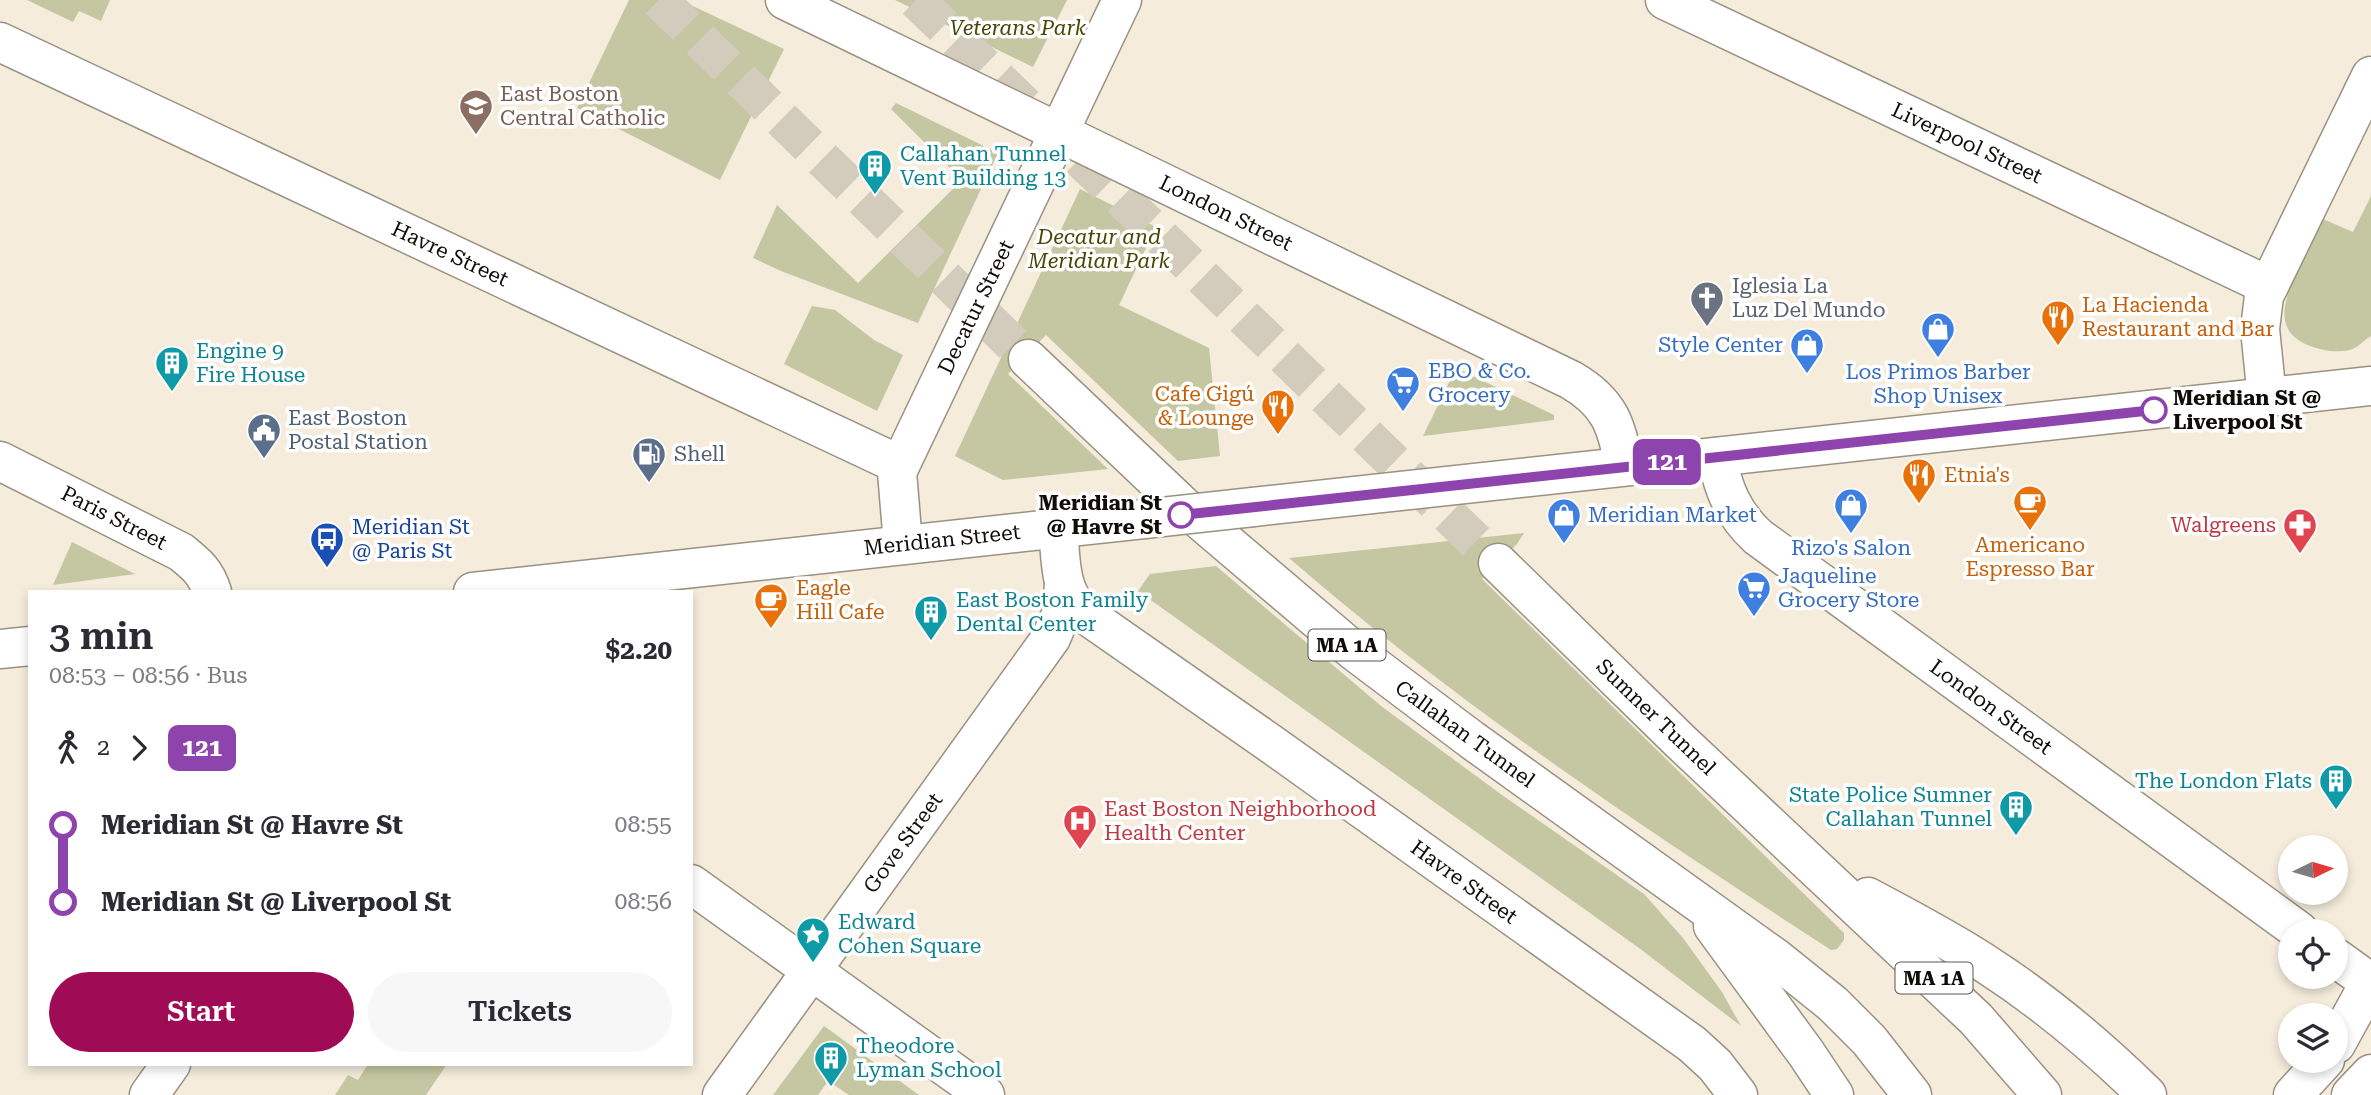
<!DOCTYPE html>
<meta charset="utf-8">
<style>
:root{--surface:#fff;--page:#f7f7f7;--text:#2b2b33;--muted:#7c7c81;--accent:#9f0c55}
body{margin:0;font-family:"Roboto Serif",serif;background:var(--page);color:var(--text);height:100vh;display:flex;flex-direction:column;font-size:26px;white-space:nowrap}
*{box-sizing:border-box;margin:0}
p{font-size:23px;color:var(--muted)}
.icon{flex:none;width:38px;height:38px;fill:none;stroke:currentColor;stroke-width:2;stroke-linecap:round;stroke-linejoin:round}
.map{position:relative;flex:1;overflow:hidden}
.sheet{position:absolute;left:28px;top:590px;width:665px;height:476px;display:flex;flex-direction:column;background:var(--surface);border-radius:0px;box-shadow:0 4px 10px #0003}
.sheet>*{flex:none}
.badge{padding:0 14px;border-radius:10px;font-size:24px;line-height:46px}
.needle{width:46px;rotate:85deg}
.fabs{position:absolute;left:2278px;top:835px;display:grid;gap:14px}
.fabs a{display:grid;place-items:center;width:70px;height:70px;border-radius:50%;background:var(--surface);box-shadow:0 4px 10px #0003;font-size:35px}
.map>.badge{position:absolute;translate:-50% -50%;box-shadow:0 0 0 4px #fff}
.legs{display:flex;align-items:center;gap:10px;height:77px;padding:0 21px;font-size:23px}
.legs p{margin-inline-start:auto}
.head{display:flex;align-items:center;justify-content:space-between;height:119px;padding:0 21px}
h1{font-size:38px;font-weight:600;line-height:52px}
.button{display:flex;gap:14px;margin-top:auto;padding:14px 21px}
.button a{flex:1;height:80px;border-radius:42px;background:var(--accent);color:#fff;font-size:28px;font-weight:600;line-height:80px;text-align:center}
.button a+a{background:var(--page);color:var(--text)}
ul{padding:0 21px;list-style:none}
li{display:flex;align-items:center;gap:24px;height:77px;font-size:26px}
li i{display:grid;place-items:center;width:10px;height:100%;margin:0 9px;background:currentColor}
li i::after{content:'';width:18px;height:18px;margin:-9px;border:5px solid;border-radius:50%;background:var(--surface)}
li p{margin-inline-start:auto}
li:first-child i{background:linear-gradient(#0000 50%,currentColor 0)}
li:last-child i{background:linear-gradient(currentColor 50%,#0000 0)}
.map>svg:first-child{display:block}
.green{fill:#c4c7a1}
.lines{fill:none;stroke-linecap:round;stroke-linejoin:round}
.highway-tunnel{stroke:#d3cbbc;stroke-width:38;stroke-dasharray:38 19;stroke-linecap:butt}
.street-casing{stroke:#999182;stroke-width:41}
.secondary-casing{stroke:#999182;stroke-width:41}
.primary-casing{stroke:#999182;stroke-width:41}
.highway-casing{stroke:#999182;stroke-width:41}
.street{stroke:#fff;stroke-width:38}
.secondary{stroke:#fff;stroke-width:38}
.primary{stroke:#fff;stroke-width:38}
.highway{stroke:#fff;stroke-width:38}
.secondary-bridge-casing{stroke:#999182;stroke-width:41;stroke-linecap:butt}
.secondary-bridge{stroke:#fff;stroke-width:38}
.line-1-casing{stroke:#fff;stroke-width:16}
.line-1{stroke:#8e44ad;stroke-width:10}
.stop-1-dot{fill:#fff;stroke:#8e44ad;stroke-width:3.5}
.labels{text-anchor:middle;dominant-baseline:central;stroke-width:7;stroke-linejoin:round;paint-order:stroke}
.shield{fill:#fff;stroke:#585652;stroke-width:2}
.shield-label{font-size:19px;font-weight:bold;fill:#100d08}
.park-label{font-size:21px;font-style:italic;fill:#464700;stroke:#fff}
.education-label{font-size:21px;fill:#785e54;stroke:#fff;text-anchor:start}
.street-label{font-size:21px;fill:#100d08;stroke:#fff}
.culture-label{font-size:21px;fill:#0d838f;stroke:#fff;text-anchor:start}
.worship-label{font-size:21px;fill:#5b616d;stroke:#fff;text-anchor:start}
.food-label{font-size:21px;fill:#c56008;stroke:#fff;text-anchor:start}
.shop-label{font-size:21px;fill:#366cbe;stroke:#fff;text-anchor:start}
.stop-label{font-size:21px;font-weight:bold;fill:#100d08;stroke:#fff;text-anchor:start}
.service-label{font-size:21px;fill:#4e5e75;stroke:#fff;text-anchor:start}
.health-label{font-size:21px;fill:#be3a42;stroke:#fff;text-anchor:end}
.transit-label{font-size:21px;fill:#164399;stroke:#fff;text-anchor:start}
</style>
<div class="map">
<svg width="2371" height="1095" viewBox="0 0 2371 1095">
<rect width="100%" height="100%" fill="#f5ecdc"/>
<g class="green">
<path d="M27 0H110L101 21 79 11 73 22Z"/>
<path d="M629 0H680L784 49 720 180 577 108Z"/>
<path d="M895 0H1067L1033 67Z"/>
<path d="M896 103 998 153 918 323 781 271 753 258 777 205 858 283 962 180 891 109Z"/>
<path d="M1080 189 1156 227 1119 305 1209 348 1220 456 1178 461 1046 335 1008 374 1108 469 1003 480 955 456Z"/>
<path d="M2371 196V336C2366 339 2363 342 2358 346 2345 355 2324 351 2310 346 2265 329 2290 287 2305 258 2311 245 2317 232 2323 219L2353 232Z"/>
<path d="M812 306 835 310 874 340 903 355 877 411 784 364Z"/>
<path d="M1456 368 1554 415V420L1423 436Z"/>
<path d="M1524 533 1517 544 1482 579 1844 933V940L1837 949 1831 950C1642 827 1460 706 1289 558Z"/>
<path d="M72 542 135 574 53 585Z"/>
<path d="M1216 566 1381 706 1502 795 1644 894 1683 938 1722 992 1741 1026 1639 948 1138 591 1150 574Z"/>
<path d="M824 1026 919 1095H849L828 1081 818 1095H773Z"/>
<path d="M368 1064H447L426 1095H335L348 1075 358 1080Z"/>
</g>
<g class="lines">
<g class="highway-tunnel">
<path d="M659 0 1028 359"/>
<path d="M916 0 1498 563"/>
</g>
<g class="street-casing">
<g id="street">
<path d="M785 0 1571 380C1609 402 1617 425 1624 466"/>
<path d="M1665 0 2269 286"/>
<path d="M0 42 900 465"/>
<path d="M1717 457C1723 489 1733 514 1758 537L2299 931"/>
<path d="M0 461 181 552C196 564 206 572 212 592"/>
<path d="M903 544 897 472 1122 0"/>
<path d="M691 884 985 1095"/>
<path d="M2336 958 2371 983"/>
<path d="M149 1095 171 1064"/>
<path d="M722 1095 1051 638 1062 612 1064 583"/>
</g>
</g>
<g class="secondary-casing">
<g id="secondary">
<path d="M2267 398 2260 329 2264 296 2371 76"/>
<path d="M1253 507 2371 386"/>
<path d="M1058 528C1061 556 1058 591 1082 612L1274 746 1692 1044 1715 1065 1738 1095"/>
<path d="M473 592 1144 519"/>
<path d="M0 649 30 646"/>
</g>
</g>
<g class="primary-casing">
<path id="primary" d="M2351 1095 2371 1074"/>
</g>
<g class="highway-casing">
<g id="highway">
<path d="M1028 359 1181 504 1354 651 1472 740 1777 959 1833 1004 1869 1040 1912 1095"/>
<path d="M1498 563 1681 742 1976 1019 2042 1095"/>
<path d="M1868 897C1909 919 1950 940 1989 966 2046 1003 2099 1048 2147 1095"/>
<path d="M1713 926 1806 1053 1834 1095"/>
<path d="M2336 1044 2370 982"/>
<path d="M2293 1095 2325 1060"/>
</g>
</g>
<use href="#street" class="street"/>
<use href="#secondary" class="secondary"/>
<use href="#primary" class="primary"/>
<use href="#highway" class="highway"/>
<g class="secondary-bridge-casing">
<path id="secondary-bridge" d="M1144 519 1253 507"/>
</g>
<use href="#secondary-bridge" class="secondary-bridge"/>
</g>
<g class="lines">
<g class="line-1-casing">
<path id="line-1" d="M1181 515 2154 410"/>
</g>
<use href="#line-1" class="line-1"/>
</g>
<defs>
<g id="school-pin" transform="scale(1.75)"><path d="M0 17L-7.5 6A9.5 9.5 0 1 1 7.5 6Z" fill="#8d6e63" stroke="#fff"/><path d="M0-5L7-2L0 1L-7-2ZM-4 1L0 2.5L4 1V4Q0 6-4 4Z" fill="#fff"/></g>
<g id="building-pin" transform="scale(1.75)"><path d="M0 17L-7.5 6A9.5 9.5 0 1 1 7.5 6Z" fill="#0f9aa8" stroke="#fff"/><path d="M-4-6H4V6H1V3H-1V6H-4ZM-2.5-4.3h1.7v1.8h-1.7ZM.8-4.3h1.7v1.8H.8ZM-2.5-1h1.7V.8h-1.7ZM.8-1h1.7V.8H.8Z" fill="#fff"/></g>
<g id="church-pin" transform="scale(1.75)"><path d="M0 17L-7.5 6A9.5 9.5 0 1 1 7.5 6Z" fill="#6b7280" stroke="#fff"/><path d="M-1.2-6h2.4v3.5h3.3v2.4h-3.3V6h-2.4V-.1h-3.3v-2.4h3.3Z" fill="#fff"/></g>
<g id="restaurant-pin" transform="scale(1.75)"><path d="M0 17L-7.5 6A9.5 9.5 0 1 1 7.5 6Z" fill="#e8710a" stroke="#fff"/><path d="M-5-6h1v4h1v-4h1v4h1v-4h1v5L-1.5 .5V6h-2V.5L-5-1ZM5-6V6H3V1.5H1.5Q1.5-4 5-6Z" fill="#fff"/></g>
<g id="shop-pin" transform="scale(1.75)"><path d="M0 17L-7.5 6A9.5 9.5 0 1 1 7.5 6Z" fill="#3f7fe0" stroke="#fff"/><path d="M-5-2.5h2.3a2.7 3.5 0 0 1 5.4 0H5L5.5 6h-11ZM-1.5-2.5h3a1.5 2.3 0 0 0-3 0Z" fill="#fff"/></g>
<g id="supermarket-pin" transform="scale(1.75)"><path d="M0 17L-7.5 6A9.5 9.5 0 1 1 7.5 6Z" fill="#3f7fe0" stroke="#fff"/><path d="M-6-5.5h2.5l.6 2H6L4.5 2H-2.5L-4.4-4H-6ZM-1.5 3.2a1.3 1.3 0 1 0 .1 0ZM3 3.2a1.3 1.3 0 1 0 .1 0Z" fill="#fff"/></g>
<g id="civic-pin" transform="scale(1.75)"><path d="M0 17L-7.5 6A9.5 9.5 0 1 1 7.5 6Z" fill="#5c6f8a" stroke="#fff"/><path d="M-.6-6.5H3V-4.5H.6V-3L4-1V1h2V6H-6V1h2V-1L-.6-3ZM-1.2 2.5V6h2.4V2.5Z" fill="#fff"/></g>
<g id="fuel-pin" transform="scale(1.75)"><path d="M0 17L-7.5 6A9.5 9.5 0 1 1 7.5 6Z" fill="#5c6f8a" stroke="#fff"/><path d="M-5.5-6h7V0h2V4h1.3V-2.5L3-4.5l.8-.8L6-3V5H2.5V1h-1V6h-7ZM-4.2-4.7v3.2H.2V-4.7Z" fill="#fff"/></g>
<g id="cafe-pin" transform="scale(1.75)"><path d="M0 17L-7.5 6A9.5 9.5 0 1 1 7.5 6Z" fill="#e8710a" stroke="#fff"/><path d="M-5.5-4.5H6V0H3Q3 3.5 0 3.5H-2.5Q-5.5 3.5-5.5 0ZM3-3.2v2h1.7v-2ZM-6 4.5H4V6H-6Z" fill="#fff"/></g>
<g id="pharmacy-pin" transform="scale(1.75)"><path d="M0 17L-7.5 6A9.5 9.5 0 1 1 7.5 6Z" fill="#e0444e" stroke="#fff"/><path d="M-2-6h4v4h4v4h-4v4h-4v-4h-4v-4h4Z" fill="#fff"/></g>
<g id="bus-pin" transform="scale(1.75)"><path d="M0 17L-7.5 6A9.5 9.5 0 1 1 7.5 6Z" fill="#1a4fb4" stroke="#fff"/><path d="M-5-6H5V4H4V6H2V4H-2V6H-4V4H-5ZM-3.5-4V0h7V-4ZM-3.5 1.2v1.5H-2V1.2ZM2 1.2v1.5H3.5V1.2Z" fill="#fff"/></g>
<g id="hospital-pin" transform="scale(1.75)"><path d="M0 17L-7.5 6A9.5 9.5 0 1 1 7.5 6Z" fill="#e0444e" stroke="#fff"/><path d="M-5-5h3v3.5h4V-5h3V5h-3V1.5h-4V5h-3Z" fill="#fff"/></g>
<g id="sight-pin" transform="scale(1.75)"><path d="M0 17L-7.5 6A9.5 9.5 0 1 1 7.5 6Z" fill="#0f9aa8" stroke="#fff"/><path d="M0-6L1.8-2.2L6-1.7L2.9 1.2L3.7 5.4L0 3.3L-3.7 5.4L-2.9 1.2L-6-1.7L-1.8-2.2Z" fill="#fff"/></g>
</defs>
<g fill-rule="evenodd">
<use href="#school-pin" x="476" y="106"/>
<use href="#building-pin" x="875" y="166"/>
<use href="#church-pin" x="1707" y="298"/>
<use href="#restaurant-pin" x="2058" y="317"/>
<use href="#shop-pin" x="1938" y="329"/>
<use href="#shop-pin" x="1807" y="345"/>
<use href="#building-pin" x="172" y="363"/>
<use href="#supermarket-pin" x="1403" y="383"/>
<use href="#restaurant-pin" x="1278" y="406"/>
<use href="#civic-pin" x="264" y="430"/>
<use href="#fuel-pin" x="649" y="454"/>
<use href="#restaurant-pin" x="1919" y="475"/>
<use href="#cafe-pin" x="2030" y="502"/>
<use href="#shop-pin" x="1851" y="505"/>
<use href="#shop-pin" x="1564" y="515"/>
<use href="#pharmacy-pin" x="2300" y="525"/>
<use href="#bus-pin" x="327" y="539"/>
<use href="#supermarket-pin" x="1754" y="588"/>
<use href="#cafe-pin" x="771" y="600"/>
<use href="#building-pin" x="931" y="612"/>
<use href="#building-pin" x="2336" y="781"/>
<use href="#building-pin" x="2016" y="807"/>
<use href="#hospital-pin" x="1080" y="821"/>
<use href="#sight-pin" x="813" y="934"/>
<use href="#building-pin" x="831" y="1058"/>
</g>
<g class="stop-1-dot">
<circle cx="2154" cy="410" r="12"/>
<circle cx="1181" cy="515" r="12"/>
</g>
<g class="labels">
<g class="shield">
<rect x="1308.5" y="629.5" width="77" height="31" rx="5"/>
<rect x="1895.5" y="962.5" width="77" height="31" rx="5"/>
</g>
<g class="shield-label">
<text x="1347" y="645">MA 1A</text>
<text x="1934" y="978">MA 1A</text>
</g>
<g class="park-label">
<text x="1018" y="28">Veterans Park</text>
<text x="1099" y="237">Decatur and<tspan x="1099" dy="24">Meridian Park</tspan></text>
</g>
<g class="education-label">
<text x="500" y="94">East Boston<tspan x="500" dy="24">Central Catholic</tspan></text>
</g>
<g class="street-label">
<text transform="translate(1967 143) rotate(25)">Liverpool Street</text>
<text transform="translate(1226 213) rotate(26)">London Street</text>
<text transform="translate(450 254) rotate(25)">Havre Street</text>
<text transform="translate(976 307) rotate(-64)">Decatur Street</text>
<text transform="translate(114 518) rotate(27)">Paris Street</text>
<text transform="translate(942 540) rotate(-6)">Meridian Street</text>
<text transform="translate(1991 707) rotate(36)">London Street</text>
<text transform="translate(1656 717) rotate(44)">Sumner Tunnel</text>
<text transform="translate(1465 734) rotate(36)">Callahan Tunnel</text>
<text transform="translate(903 843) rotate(-54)">Gove Street</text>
<text transform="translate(1464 882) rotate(36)">Havre Street</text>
</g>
<g class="culture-label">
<text x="900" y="154">Callahan Tunnel<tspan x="900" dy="24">Vent Building 13</tspan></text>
<text x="196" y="351">Engine 9<tspan x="196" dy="24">Fire House</tspan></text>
<text x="956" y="600">East Boston Family<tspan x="956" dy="24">Dental Center</tspan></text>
<text x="2312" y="781" text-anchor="end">The London Flats</text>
<text x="1992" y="795" text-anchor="end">State Police Sumner<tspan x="1992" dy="24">Callahan Tunnel</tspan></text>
<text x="838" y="922">Edward<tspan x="838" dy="24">Cohen Square</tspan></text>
<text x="856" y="1046">Theodore<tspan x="856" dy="24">Lyman School</tspan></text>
</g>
<g class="worship-label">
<text x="1732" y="286">Iglesia La<tspan x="1732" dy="24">Luz Del Mundo</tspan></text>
</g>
<g class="food-label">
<text x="2082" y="305">La Hacienda<tspan x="2082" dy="24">Restaurant and Bar</tspan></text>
<text x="1254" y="394" text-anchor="end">Cafe Gigú<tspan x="1254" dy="24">&amp; Lounge</tspan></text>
<text x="1944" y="475">Etnia's</text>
<text x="2030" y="545" text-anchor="middle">Americano<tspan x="2030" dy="24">Espresso Bar</tspan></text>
<text x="796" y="588">Eagle<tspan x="796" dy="24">Hill Cafe</tspan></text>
</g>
<g class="shop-label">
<text x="1783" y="345" text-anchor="end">Style Center</text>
<text x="1428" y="371">EBO &amp; Co.<tspan x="1428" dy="24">Grocery</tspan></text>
<text x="1938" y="372" text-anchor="middle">Los Primos Barber<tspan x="1938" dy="24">Shop Unisex</tspan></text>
<text x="1588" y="515">Meridian Market</text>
<text x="1851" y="548" text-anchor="middle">Rizo's Salon</text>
<text x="1778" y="576">Jaqueline<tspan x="1778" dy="24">Grocery Store</tspan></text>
</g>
<g class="stop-label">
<text x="2173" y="398">Meridian St @<tspan x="2173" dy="24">Liverpool St</tspan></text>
<text x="1162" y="503" text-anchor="end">Meridian St<tspan x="1162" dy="24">@ Havre St</tspan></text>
</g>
<g class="service-label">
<text x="288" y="418">East Boston<tspan x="288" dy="24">Postal Station</tspan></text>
<text x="674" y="454">Shell</text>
</g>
<g class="health-label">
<text x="2276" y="525">Walgreens</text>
<text x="1104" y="809" text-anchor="start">East Boston Neighborhood<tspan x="1104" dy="24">Health Center</tspan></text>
</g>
<g class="transit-label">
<text x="352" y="527">Meridian St<tspan x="352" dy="24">@ Paris St</tspan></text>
</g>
</g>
</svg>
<div class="fabs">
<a><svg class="needle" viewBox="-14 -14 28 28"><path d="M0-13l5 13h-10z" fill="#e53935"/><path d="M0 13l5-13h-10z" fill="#7c7c81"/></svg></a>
<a><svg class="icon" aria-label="locate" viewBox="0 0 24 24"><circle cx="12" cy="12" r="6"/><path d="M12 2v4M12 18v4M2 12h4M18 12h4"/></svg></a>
<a><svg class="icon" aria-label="layers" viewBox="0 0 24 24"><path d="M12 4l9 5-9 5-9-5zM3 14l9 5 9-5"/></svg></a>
</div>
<b class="badge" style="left:1667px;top:462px;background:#8e44ad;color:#fff">121</b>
<section class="sheet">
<div class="head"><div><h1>3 min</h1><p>08:53 – 08:56 · Bus</p></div><b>$2.20</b></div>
<div class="legs"><svg class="icon" aria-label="walk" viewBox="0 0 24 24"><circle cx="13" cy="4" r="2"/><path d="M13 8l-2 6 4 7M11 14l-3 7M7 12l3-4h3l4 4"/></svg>2<svg class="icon" aria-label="forward" viewBox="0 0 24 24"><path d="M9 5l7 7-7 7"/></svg><b class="badge" style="background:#8e44ad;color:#fff">121</b></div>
<ul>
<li><i style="color:#8e44ad"></i><b>Meridian St @ Havre St</b><p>08:55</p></li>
<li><i style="color:#8e44ad"></i><b>Meridian St @ Liverpool St</b><p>08:56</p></li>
</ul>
<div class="button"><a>Start</a><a>Tickets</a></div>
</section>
</div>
